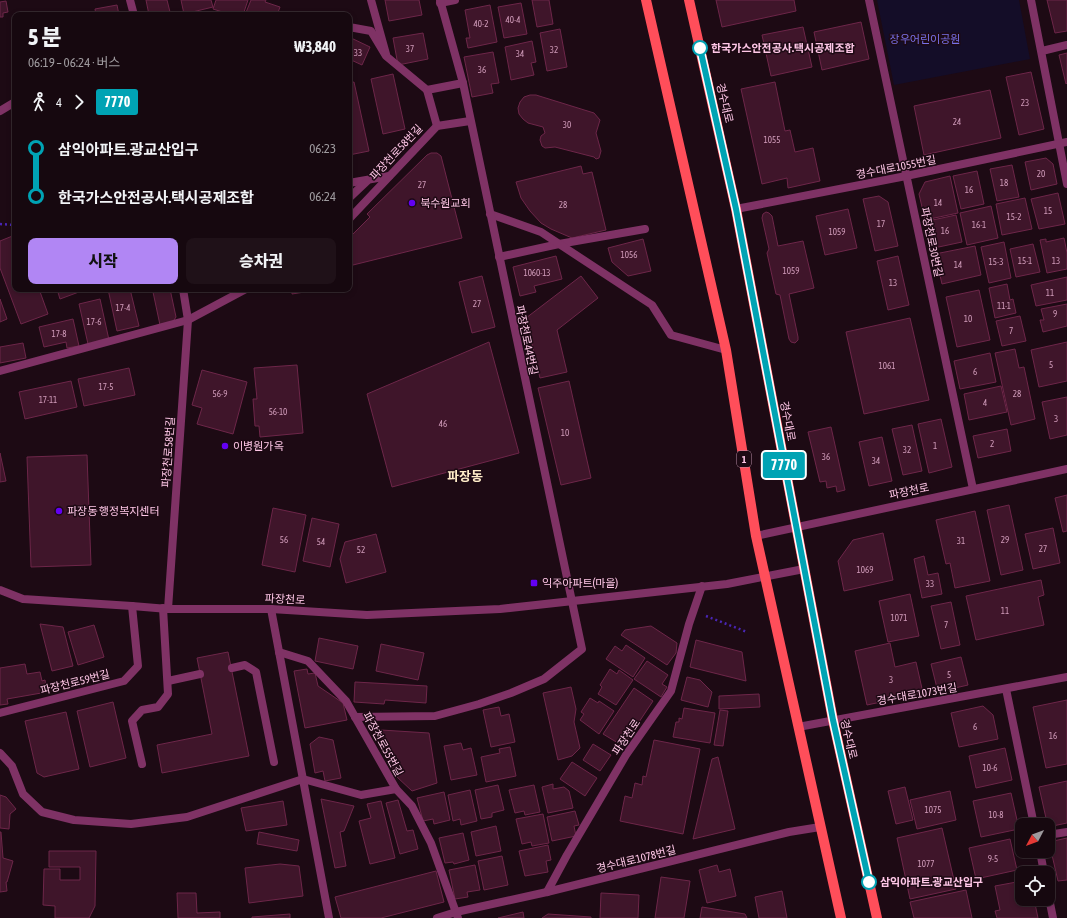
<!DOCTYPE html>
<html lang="ko">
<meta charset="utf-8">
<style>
:root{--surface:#16080f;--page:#1f1118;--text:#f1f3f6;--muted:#9e9a9e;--line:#35292f;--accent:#b186f4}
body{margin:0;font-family:"Asap Condensed","Noto Sans KR",sans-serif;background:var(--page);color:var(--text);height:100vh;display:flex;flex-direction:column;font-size:15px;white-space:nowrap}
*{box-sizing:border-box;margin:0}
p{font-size:13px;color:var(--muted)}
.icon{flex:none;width:22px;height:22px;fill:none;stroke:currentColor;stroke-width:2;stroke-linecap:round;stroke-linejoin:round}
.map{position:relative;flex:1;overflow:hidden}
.side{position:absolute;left:12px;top:12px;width:340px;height:280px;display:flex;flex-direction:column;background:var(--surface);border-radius:8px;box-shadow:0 2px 6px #0003,0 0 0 1px var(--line)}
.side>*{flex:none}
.badge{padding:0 8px;border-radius:3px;font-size:14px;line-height:26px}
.needle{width:26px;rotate:229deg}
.controls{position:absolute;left:1015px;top:818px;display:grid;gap:8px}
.controls a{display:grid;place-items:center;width:40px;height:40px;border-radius:8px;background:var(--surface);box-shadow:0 2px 6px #0003,0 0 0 1px var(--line);font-size:20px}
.map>.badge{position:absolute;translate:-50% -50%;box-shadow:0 0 0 2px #fff}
.legs{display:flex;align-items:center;gap:6px;height:44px;padding:0 16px;font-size:13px}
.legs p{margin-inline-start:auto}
.overview{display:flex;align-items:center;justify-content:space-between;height:68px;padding:0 16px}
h1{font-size:22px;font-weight:800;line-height:30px}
.cta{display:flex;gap:8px;margin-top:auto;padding:8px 16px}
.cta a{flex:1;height:46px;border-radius:8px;background:var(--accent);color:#111;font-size:16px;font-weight:800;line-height:46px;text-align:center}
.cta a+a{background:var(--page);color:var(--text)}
ul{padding:0 16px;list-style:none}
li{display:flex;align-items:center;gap:14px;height:48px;font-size:15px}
li i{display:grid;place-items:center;width:6px;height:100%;margin:0 5px;background:currentColor}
li i::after{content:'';width:10px;height:10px;margin:-5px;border:3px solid;border-radius:50%;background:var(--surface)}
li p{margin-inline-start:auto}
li:first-child i{background:linear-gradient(#0000 50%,currentColor 0)}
li:last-child i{background:linear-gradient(currentColor 50%,#0000 0)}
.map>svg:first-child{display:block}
.green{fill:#140d28}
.building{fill:#3f152a;stroke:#6d2649}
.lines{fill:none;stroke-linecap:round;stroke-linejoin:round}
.path{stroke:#4926b4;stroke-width:2.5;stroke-dasharray:2 3;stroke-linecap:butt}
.service{stroke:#7f3265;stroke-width:8}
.minor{stroke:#7f3265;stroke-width:8}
.tertiary{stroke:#7f3265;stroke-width:8}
.primary{stroke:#ff4e5a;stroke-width:10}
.line-1-casing{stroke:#fff;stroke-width:9}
.line-1{stroke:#00a3b4;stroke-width:6}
.stop-1-dot{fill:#fff;stroke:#00a3b4;stroke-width:2}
.poi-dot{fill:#6300f2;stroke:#1d0a14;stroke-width:1.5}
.labels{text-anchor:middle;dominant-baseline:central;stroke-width:3;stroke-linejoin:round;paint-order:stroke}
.number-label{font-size:9px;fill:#cf9ab8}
.shield{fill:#1d0a14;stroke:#bb8ea8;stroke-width:1}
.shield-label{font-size:10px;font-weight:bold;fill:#ffc7e7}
.park-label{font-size:11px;fill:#7871ea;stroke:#1d0a14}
.stop-label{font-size:11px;font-weight:bold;fill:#ffc7e7;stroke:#1d0a14;text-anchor:start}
.street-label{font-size:11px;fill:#ffc7e7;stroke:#1d0a14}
.poi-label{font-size:11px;fill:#ffc7e7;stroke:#1d0a14;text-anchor:start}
.quarter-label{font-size:13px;font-weight:bold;fill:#ffedc9;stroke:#1d0a14}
</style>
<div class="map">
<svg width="1067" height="918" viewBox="0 0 1067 918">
<rect width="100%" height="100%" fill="#1d0a14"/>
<path class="green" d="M877 0H1019L1030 59 894 85Z"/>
<g class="building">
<path d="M146 0H167L170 12 149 15Z"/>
<path d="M181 0H211L213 7 184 14Z"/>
<path d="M216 0H248L243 15H232L213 9Z"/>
<path d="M251 0H266L265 2 280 7 277 15H245Z"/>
<path d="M385 0H419L422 15 389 21Z"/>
<path d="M532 0H549L553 24 537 27Z"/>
<path d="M716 0H794L796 11 722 27Z"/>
<path d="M1047 0H1067V31L1055 33Z"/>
<path d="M6 1 8 12 3 13V17H0V2Z"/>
<path d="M521 3 527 34 504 38 498 7Z"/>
<path d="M117 5 119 15H96L95 9Z"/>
<path d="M490 5 497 42 468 48 466 38H470L465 10Z"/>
<path d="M861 22 869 59 822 70 814 32Z"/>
<path d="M803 27 812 67 771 76 762 35Z"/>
<path d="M560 29 567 67 547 71 540 33Z"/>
<path d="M423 33 428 59 398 65 393 38Z"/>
<path d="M349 37 370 47 362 65 349 59Z"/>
<path d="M532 41 536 62 531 63 534 75 511 80 505 47Z"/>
<path d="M493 52 499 83 491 84 493 93 472 97 464 57Z"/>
<path d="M1067 53V83L1066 84 1059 55Z"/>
<path d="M1031 72 1044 129 1019 135 1006 77Z"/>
<path d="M393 74 405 129 383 134 371 79Z"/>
<path d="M354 82 369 151 349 155V83Z"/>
<path d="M775 82 785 131 790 130 795 152 813 148 820 181 788 188 787 178 762 184 741 89Z"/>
<path d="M990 90 1001 138 924 155 914 106Z"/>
<path d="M530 95H536L594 113 600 120 596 133 601 151 599 158 596 159 594 157 555 147 545 148 542 146 540 140 541 136 545 133 543 127 528 123 523 119 519 114 518 108 520 102 524 97Z"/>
<path d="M431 153H437L441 156 462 238 349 266V238L370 217 367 214 427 155Z"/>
<path d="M1046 158 1053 164 1057 184 1031 190 1025 162Z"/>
<path d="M1012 165 1019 197 997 201 990 169Z"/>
<path d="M581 166 583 174 592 172 606 230 572 238 551 229 541 223 530 211 521 198 516 182Z"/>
<path d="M977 171 984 204 961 209 953 176Z"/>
<path d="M950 176 958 213 925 220 919 194 925 182Z"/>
<path d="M1058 193 1065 224 1039 229 1031 199Z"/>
<path d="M879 196 888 202 898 246 875 251 863 199Z"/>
<path d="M1025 198 1032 229 1002 235 996 204Z"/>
<path d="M991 206 998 238 967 245 960 213Z"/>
<path d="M848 209 857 248 825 255 816 216Z"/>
<path d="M766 212 769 213 772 216 778 246 803 241 814 288 789 294 798 337V340L795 343 791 342 789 339 780 295 776 294 767 253 769 249 762 218 763 214Z"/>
<path d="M956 215 962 242 934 248 928 221Z"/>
<path d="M15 235V289H39L48 314 21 324 0 268V241Z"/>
<path d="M1064 238 1067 253V269L1047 273 1040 240 1046 239V242Z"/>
<path d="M643 239 651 271 628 276 612 262 608 248Z"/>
<path d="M1004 242 1011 278 989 283 981 247Z"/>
<path d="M1033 244 1040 272 1016 277 1010 249Z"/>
<path d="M975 246 981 275 942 284 935 254Z"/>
<path d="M556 256 562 279 534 286 536 292 520 296 513 267Z"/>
<path d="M898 256 909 305 888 310 877 261Z"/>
<path d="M482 276 495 327 472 333 459 282Z"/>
<path d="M581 276 598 298 557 330 567 372 540 378 526 318Z"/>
<path d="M1067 277V300L1036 306 1031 285Z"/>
<path d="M1007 284 1010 300 1013 299 1016 313 995 318 989 288Z"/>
<path d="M57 289H87L60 299Z"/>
<path d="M108 289H130L139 326 117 331Z"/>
<path d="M170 289 176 317 172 323 160 325 153 292Z"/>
<path d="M292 289H323L292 294Z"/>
<path d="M979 290 990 340 957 347 946 297Z"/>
<path d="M0 299 7 319 0 322Z"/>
<path d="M100 299 109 340 88 344 79 304Z"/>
<path d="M1067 304V326L1043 332 1040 320H1044L1041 309Z"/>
<path d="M1020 316 1026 341 1002 346 996 321Z"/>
<path d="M910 318 929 400 864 414 846 332Z"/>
<path d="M73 319 79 346 67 348 66 342 44 347 39 327Z"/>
<path d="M489 342 519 453 392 487 367 394Z"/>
<path d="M1067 342V381L1039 387 1031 350Z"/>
<path d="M23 343 26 358 0 363V347Z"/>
<path d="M1015 349 1019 368 1024 367 1035 419 1011 425 995 353Z"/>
<path d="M990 353 996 382 960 389 954 361Z"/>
<path d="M297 365 303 433 260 437 259 426H255L253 399H257L254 368Z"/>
<path d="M129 368 135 395 84 406 78 379Z"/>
<path d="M202 370 247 382 233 434 197 424 202 408 192 405Z"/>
<path d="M71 381 77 407 25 419 19 392Z"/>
<path d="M569 381 591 478 561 485 538 388Z"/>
<path d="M1001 386 1007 412 969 420 964 394Z"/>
<path d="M1067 397V435L1050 439 1042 402Z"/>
<path d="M941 419 952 467 929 473 918 424Z"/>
<path d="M912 425 922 471 903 475 892 429Z"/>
<path d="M831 427 845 490 837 492 836 486 827 488 826 481 820 482 808 432Z"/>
<path d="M1007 429 1011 451 978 458 973 436Z"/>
<path d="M882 437 892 481 869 486 859 442Z"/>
<path d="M0 453 6 481 0 482Z"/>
<path d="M87 455 91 565 31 567 27 457Z"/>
<path d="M1067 495V531L1063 532 1055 498Z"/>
<path d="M1009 505 1023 570 1001 575 987 510Z"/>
<path d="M273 508 306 515 295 572 262 565Z"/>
<path d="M975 511 990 581 955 588 950 563 946 564 936 520Z"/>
<path d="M312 518 339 524 330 567 303 561Z"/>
<path d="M1053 528 1060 563 1033 569 1025 534Z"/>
<path d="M883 533 893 580 844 591 838 561 853 540Z"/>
<path d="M376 534 386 572 346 583 340 559 345 542Z"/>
<path d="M924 556 928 575 938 573 942 594 922 598 914 559Z"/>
<path d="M1041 580 1044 595 1038 597 1044 625 976 640 966 596Z"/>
<path d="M910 594 919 636 888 642 879 601Z"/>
<path d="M951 602 960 645 941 649 931 606Z"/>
<path d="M40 624 63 627 73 666 52 671Z"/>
<path d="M94 625 104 657 78 665 68 632Z"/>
<path d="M651 626 677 643 676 653 667 665 621 635 625 630Z"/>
<path d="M319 638 358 646 353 669 315 661Z"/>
<path d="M696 640 742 652 746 681 690 667Z"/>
<path d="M890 643 895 667 916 662 923 693 867 705 855 651Z"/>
<path d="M381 644 424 653 418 680 376 671Z"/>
<path d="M626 645 645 658 633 677 606 659 615 646 622 651Z"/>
<path d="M228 652 249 756 162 773 157 745 212 734 197 658Z"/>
<path d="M961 657 968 685 938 692 931 664Z"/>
<path d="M647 661 668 675 662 684 667 687 661 697 634 679Z"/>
<path d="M25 664 27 674 40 672 42 681 45 680 47 692 7 699 8 704 0 705V668Z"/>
<path d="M307 669 308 674 315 673 318 686 343 703 347 720 305 728 294 671Z"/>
<path d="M610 669 617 674 619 670 633 680 616 705 598 694 602 687 600 685Z"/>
<path d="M687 677 700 680 712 692 708 707 681 700Z"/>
<path d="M355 682 427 686 426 703 385 700 384 704 354 702Z"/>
<path d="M571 687 576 709 574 722 580 748 572 756 558 760 543 693Z"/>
<path d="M634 688 653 701 623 746 603 734Z"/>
<path d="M759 694 760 707 719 709V696Z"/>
<path d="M590 698 598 703 599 701 614 711 599 734 580 720 584 714 581 712Z"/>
<path d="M1067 700V764L1046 768 1033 707Z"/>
<path d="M113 702 126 758 90 767 77 711Z"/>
<path d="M983 706 993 715 998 739 959 747 951 713Z"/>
<path d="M499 707 501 716 509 714 515 742 491 747 483 710Z"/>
<path d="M684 708 715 713 710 743 673 737 676 722H679V718L682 719Z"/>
<path d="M720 710 728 711 723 746 714 745Z"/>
<path d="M66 712 79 769 44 777 37 773 25 721Z"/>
<path d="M381 730 429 733 437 783 412 791 397 777 387 756Z"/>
<path d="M319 737 333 740 341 778 325 781 323 771 315 773 310 744Z"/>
<path d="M654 740 700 749 683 834 620 821 625 796 632 798 635 783 642 785 643 776 646 777Z"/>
<path d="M461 743 463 750 471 748 477 775 451 780 444 746Z"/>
<path d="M593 744 611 755 600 771 583 760Z"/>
<path d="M510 747 516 776 486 782 481 757 500 753 499 749Z"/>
<path d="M1005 748 1012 780 976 788 969 756Z"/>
<path d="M718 757 735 829 693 839 712 759Z"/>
<path d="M572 762 597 778 585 796 560 779Z"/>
<path d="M1067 781V823L1048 827 1039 787Z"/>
<path d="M553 784V789L564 787 569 791 573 808 548 813 542 787Z"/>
<path d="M498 785 504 810 492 813V817L481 819 475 790Z"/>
<path d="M534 785 540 812 525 815 524 811 515 813 509 790Z"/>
<path d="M905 787 913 820 896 824 888 791Z"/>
<path d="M470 790 477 821 461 825 460 819 453 821 448 795Z"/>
<path d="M950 791 956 820 917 829 910 800Z"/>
<path d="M444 792 450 820 434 824 433 819 423 821 417 798Z"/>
<path d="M1011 793 1019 829 981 837 973 801Z"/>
<path d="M0 795 6 797 16 809 10 814 9 829 0 828Z"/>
<path d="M321 799 354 806 344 831 340 832 346 866 335 868Z"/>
<path d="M398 800 407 831 413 830 418 849 400 854 386 803Z"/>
<path d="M283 801 287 825 246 831 241 808Z"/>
<path d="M381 801 395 858 370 864 359 821 371 818 367 804Z"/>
<path d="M575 811 579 825 574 826 576 836 552 841 547 817Z"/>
<path d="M543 814 549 843 532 846 531 842 522 844 516 819Z"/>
<path d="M496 826 501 851 476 856 471 832Z"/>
<path d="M942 828 956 889 910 899 897 838Z"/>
<path d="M0 832H1L3 858 13 861 7 882H6L7 891 0 892Z"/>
<path d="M259 832 299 840 297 851 257 844Z"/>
<path d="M463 833 469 860 454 864 453 862 445 863 439 838Z"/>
<path d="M1067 838V880L1058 881 1049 842Z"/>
<path d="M1010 839 1017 870 976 879 969 848Z"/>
<path d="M548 845 551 860 546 861 548 872 525 876 519 851Z"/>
<path d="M49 851H96L95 906 89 918H55V906L43 905 44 869H60V880H80V867H49Z"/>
<path d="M502 856 508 885 484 890 478 861Z"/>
<path d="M280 864 299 866 303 896 249 903 245 868Z"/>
<path d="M475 865 480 890 467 892 468 897 455 899 449 870Z"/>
<path d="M717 865 719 872 730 869 736 896 707 903 699 870Z"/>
<path d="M436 871 444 902 381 918H341L335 897Z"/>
<path d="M661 877 690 881 684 918H655Z"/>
<path d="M1022 881V899H1034L1038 918H997L995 911 1000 910 995 886Z"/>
<path d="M966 890 972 918H914L910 902Z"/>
<path d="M782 891 787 918H759L755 897Z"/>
<path d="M177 893H196L197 913 220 912V918H178Z"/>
<path d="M601 893 639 895 638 918H600Z"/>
<path d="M702 907 745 914 747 918H700Z"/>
<path d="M523 912 524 918H498Z"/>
<path d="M290 914V918H252V917Z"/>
<path d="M548 914 591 917V918H542Z"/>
</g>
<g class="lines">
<g class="path">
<path d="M0 224 15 225"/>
<path d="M706 616 747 632"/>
</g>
<g class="service">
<path d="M371 0 386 54"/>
<path d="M440 3 455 0"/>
<path d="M349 183 389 176"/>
<path d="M349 198 367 181"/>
<path d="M499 257 559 244 645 229"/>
<path d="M232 668 245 665 256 672 274 762"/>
<path d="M168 681 200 674"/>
<path d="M0 753 12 766 23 794 42 812 74 820 131 824 187 817 303 779"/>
<path d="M142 764 132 721 142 710 158 707 168 694 163 608"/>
<path d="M547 892 567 855 626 755 671 691 689 624 702 586"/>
</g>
<g class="minor">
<path d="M130 0 134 15"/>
<path d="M869 0 973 489"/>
<path d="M1031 0 1067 184"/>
<path d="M349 27 371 31 386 56 427 90 463 83"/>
<path d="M1042 51 1067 45"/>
<path d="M427 90 437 126"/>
<path d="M0 111 15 102"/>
<path d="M736 209 906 176 1067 142"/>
<path d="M490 214 541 232 652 305 671 335 726 350"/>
<path d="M349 219 437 126 470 121"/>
<path d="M0 371 188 320 246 289"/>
<path d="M168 609 188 320 183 289"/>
<path d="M271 609 329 918"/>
<path d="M279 652 308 661 346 701 396 789 412 806 431 843 458 918"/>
<path d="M1006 689 1034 825"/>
<path d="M0 713 124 681 138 666 132 606"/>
<path d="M355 717 435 716 479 704 511 693 544 679 582 649 463 83 440 0"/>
<path d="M798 727 1067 677"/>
<path d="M303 779 361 795 396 789"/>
<path d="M1048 835 1067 832"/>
<path d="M1040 851 1044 873"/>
<path d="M1048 893 1053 918"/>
<path d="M437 918 456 912 547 892 789 832 820 827"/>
</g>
<g class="tertiary">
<path d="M756 536 1067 469"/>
<path d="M0 590 23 599 132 606 168 609H271L367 615 500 609 727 584 804 569"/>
</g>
<g class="primary">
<path d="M646 0 726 350 756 536 841 918"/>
<path d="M689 0 736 209 833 720 877 918"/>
</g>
</g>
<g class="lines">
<g class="line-1-casing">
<path id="line-1" d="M700 48 736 209 833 720 869 882"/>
</g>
<use href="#line-1" class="line-1"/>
</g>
<g class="stop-1-dot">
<circle cx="700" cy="48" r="7"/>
<circle cx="869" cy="882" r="7"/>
</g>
<g class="poi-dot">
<circle cx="412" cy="203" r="4"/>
<circle cx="225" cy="446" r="4"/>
<circle cx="59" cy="511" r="4"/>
<rect x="530" y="579" width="8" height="8" rx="2"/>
</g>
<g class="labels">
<g class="number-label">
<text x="513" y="20">40-4</text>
<text x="481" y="24">40-2</text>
<text x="410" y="49">37</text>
<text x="554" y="50">32</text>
<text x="358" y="53">33</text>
<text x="520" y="54">34</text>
<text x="482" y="70">36</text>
<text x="1025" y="103">23</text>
<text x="957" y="122">24</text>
<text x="567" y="125">30</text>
<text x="772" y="140">1055</text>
<text x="1041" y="174">20</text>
<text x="1004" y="183">18</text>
<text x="422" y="185">27</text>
<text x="969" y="190">16</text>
<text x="938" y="203">14</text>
<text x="563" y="205">28</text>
<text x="1048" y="211">15</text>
<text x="1014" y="217">15-2</text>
<text x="881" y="224">17</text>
<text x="979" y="225">16-1</text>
<text x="945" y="231">16</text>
<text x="837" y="232">1059</text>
<text x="629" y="255">1056</text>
<text x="1025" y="261">15-1</text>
<text x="1056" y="261">13</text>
<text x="996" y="262">15-3</text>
<text x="958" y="265">14</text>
<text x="791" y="271">1059</text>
<text x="537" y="273">1060-13</text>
<text x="893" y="283">13</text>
<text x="1050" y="293">11</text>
<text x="477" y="304">27</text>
<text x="1004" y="306">11-1</text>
<text x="123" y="308">17-4</text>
<text x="1055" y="314">9</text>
<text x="968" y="319">10</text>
<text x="94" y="322">17-6</text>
<text x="1011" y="331">7</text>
<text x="59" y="334">17-8</text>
<text x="1051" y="365">5</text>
<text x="887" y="366">1061</text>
<text x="975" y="372">6</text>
<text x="106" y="387">17-5</text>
<text x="220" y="394">56-9</text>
<text x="1017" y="394">28</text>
<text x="48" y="400">17-11</text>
<text x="985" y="403">4</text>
<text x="278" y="412">56-10</text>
<text x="1056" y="419">3</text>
<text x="443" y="424">46</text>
<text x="565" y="433">10</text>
<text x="992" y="444">2</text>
<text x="935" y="446">1</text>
<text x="907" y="450">32</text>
<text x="826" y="457">36</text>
<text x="876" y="461">34</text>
<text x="284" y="540">56</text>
<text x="1005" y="540">29</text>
<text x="961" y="541">31</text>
<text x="321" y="542">54</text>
<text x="1043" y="549">27</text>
<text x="361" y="550">52</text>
<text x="865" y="570">1069</text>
<text x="930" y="584">33</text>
<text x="1005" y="611">11</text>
<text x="899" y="618">1071</text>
<text x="946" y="625">7</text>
<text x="949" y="675">5</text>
<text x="891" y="680">3</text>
<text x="975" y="727">6</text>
<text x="1053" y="736">16</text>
<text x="990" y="768">10-6</text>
<text x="933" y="810">1075</text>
<text x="996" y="815">10-8</text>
<text x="993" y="859">9-5</text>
<text x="926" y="864">1077</text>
</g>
<rect class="shield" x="737" y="451" width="14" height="16" rx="3"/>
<g class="shield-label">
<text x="744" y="459">1</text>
</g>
<g class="park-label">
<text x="925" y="39">장우어린이공원</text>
</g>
<g class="stop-label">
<text x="711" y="48">한국가스안전공사.택시공제조합</text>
<text x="880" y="882">삼익아파트.광교산입구</text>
</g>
<g class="street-label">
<text transform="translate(725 103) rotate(77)">경수대로</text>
<text transform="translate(396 152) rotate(-47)">파장천로58번길</text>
<text transform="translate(896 167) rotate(-11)">경수대로1055번길</text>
<text transform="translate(932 242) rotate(78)">파장천로30번길</text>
<text transform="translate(527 340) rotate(78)">파장천로44번길</text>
<text transform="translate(788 421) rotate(79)">경수대로</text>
<text transform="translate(168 452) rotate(-86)">파장천로58번길</text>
<text transform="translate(909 491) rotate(-12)">파장천로</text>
<text transform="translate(285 599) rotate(3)">파장천로</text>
<text transform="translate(75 682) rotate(-14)">파장천로59번길</text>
<text transform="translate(917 694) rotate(-10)">경수대로1073번길</text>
<text transform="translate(626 737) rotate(-56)">파장천로</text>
<text transform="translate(849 739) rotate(77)">경수대로</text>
<text transform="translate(383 744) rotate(61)">파장천로55번길</text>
<text transform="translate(636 859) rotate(-14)">경수대로1078번길</text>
</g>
<g class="poi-label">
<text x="420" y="203">북수원교회</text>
<text x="233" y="446">이병원가옥</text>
<text x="67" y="511">파장동 행정복지센터</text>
<text x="542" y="583">익주아파트(마을)</text>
</g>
<g class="quarter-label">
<text x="465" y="476">파장동</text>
</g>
</g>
</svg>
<div class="controls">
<a><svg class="needle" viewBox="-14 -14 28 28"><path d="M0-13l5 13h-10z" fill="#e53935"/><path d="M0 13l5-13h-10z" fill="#9e9a9e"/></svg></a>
<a><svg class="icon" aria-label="locate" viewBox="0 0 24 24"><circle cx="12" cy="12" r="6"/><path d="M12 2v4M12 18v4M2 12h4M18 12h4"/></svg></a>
</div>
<b class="badge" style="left:784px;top:465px;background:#00a3b4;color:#fff">7770</b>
<section class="side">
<div class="overview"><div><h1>5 분</h1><p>06:19 – 06:24 · 버스</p></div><b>₩3,840</b></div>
<div class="legs"><svg class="icon" aria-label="walk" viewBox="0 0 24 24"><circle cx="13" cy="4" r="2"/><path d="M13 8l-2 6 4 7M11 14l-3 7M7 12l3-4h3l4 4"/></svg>4<svg class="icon" aria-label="forward" viewBox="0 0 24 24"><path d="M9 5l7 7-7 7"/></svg><b class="badge" style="background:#00a3b4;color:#fff">7770</b></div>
<ul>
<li><i style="color:#00a3b4"></i><b>삼익아파트.광교산입구</b><p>06:23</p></li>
<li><i style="color:#00a3b4"></i><b>한국가스안전공사.택시공제조합</b><p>06:24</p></li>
</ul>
<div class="cta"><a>시작</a><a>승차권</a></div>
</section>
</div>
